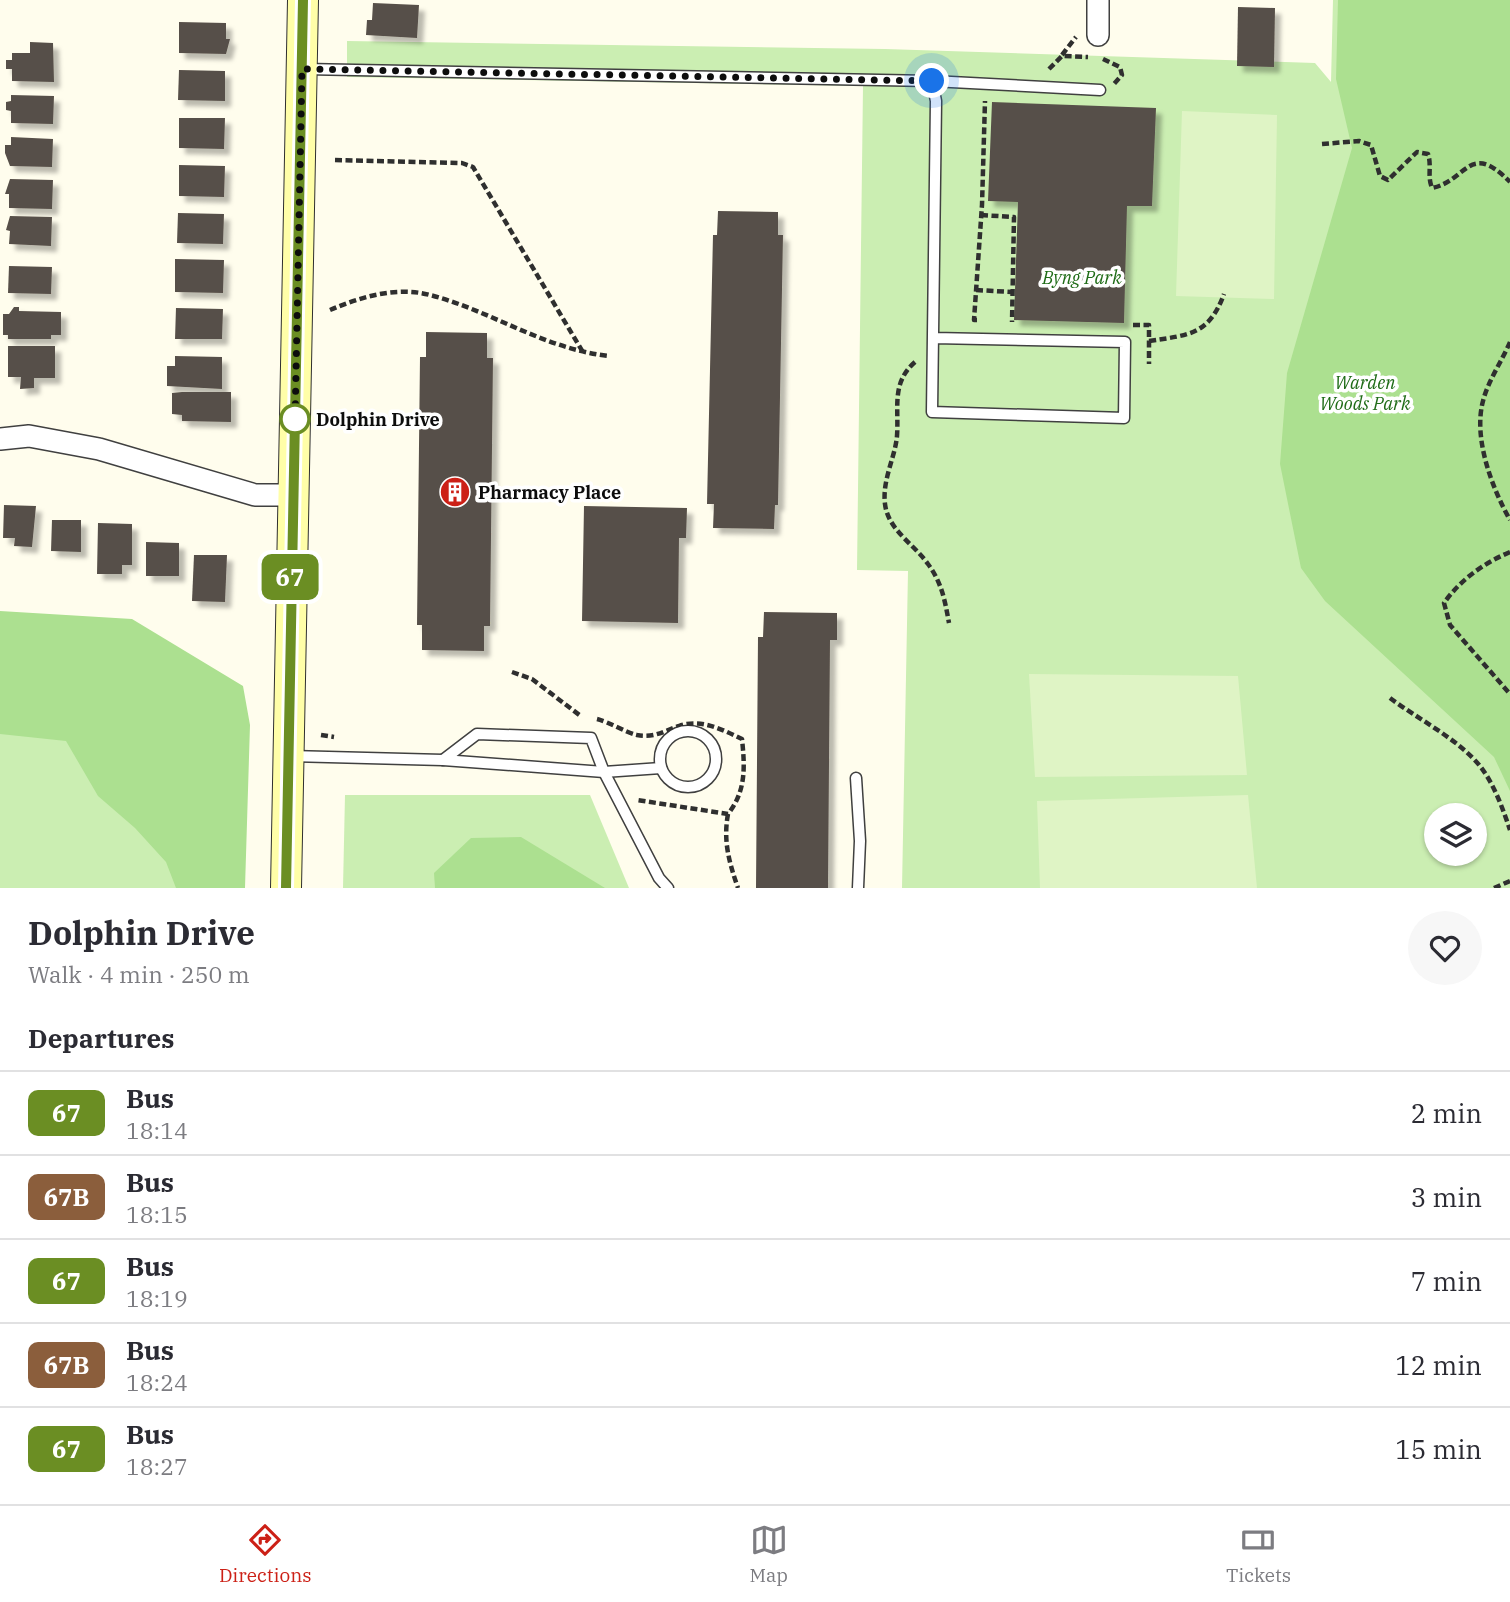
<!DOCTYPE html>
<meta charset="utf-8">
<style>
:root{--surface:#fff;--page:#f7f7f7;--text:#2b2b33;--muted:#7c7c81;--line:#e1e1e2;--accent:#cc2016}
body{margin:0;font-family:"IBM Plex Serif",serif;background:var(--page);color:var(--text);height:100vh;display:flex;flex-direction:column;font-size:26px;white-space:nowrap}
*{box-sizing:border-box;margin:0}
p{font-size:23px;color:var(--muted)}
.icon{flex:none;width:38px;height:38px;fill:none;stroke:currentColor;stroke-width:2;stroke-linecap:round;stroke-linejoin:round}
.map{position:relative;height:888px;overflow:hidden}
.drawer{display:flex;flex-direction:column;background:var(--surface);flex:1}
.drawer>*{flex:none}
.badge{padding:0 14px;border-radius:10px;font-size:24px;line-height:46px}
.tools{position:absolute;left:1424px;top:803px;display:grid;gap:14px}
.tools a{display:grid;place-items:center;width:63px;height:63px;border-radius:50%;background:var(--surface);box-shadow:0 2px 5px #0004;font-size:35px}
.you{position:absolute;width:35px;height:35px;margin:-18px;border:5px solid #fff;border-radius:50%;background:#1a73e8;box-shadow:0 0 0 10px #1a73e833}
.map>.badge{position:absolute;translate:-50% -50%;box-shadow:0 0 0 4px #fff}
h2{padding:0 28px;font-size:26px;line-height:63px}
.round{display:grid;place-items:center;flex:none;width:74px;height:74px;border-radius:37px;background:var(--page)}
.headline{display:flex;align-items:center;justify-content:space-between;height:119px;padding:0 28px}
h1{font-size:33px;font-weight:700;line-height:52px}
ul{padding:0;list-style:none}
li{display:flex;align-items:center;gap:21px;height:84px;padding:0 28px;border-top:2px solid var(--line)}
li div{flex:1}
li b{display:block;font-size:26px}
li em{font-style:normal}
li .badge{min-width:77px;font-weight:700;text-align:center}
.tab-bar{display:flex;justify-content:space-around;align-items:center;height:98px;border-top:2px solid var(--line);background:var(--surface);font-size:19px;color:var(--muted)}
.tab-bar a{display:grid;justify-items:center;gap:4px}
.tab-bar .selected{color:var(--accent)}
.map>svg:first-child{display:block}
.green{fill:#cbeeb2;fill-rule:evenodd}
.forest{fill:#ace090}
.pitch{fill:#dff4c5}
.building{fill:#574f48;filter:url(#shadow)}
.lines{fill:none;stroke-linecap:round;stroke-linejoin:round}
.lane-casing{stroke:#404040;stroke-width:13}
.street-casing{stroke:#404040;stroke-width:24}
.secondary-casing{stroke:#2f2f2f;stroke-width:32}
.path{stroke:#2f2f2f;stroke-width:4.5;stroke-dasharray:7 3.5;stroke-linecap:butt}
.lane{stroke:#fff;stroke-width:10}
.street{stroke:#fff;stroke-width:21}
.secondary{stroke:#fffea8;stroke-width:30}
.line-casing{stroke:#fff;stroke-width:16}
.line{stroke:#6b8e23;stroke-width:10}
.walk{stroke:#0d0d0d;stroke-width:7;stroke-dasharray:0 12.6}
.stop-dot{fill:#fff;stroke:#6b8e23;stroke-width:3.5}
.labels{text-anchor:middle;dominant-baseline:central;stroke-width:7;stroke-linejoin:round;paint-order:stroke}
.park-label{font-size:18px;font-style:italic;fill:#1f6c17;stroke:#fff}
.stop-label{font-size:18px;font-weight:bold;fill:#0d0d0d;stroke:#fff;text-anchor:start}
.poi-label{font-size:18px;font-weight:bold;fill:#0d0d0d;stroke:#fff;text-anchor:start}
</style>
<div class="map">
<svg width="1510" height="888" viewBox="0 0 1510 888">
<defs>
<filter id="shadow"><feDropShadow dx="6" dy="6" stdDeviation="2" flood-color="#0004"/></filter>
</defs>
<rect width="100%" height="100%" fill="#fffded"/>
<g class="green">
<path d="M1333 0H1510V888H902L908 571 857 570 863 86 347 77V41L885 49 1315 63 1331 82ZM1437 816H1475V854H1437Z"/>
<path d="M0 635 245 888H0Z"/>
<path d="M345 795H590L629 888H343Z"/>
</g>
<g class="forest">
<path d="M1338 0H1510V791L1494 757 1325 601 1301 568 1280 464 1287 373 1352 148 1336 79Z"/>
<path d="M0 611 132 619 243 686 250 725 245 888H176L166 862 135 828 98 796 66 741 0 734Z"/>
<path d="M521 837 605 888H435L434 873 471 838Z"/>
</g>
<g class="pitch">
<path d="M1182 111 1277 115 1274 299 1176 296Z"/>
<path d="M1029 674 1238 676 1247 775 1035 777Z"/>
<path d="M1248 795 1257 888H1040L1037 801Z"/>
</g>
<g class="building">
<path d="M373 3 419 5 417 38 366 35 367 20H372Z"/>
<path d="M1238 7 1275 8 1274 67 1237 66Z"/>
<path d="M179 22 226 23V39H230L226 54 179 53Z"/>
<path d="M30 42 53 43 54 82 12 81V69H6V60H12V53H30Z"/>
<path d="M179 70 225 71V101L178 100Z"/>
<path d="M11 95 54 96 53 124 11 123V111L6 110V102L11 101Z"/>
<path d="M992 102 1156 108 1152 206H1127L1124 323 1014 320 1018 202 988 201Z"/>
<path d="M179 118H225L224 149 179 148Z"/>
<path d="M11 137 53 139 52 167 10 166 5 153V145H11Z"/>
<path d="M179 165 225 166 224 197 179 196Z"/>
<path d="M10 179 53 180 52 209 9 208V194H5Z"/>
<path d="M718 211 778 212V235H783L778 505H775L774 529 713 528 714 504H707L713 235H717Z"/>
<path d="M178 213 224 214 223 244 177 243Z"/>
<path d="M10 216 52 217 51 246 9 244 10 231 6 230Z"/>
<path d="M175 259 224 260 223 293 175 292Z"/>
<path d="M9 266 52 267 51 294 8 293Z"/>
<path d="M14 307H19V311L61 312V335H51V339H8V335H3V314H9Z"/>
<path d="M176 308 223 309 222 339H175Z"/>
<path d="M426 332 487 333V358H493L490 626H484V651L422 650V625H417L420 357H426Z"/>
<path d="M8 346H55V378H34V388L20 389 21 377H8Z"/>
<path d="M175 356 222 357V389L167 386V366H175Z"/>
<path d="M182 392H231V422L182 421V415L172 414V393Z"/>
<path d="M4 505 36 506 32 547 14 546 15 538H3Z"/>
<path d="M584 506 687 508 686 538H679L678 623 582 621Z"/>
<path d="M52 520H81V552L51 551Z"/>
<path d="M98 523 132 524V565H122V574H97Z"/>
<path d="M146 542 179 543V576H146Z"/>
<path d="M194 555H227L225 602 192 601Z"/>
<path d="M764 612 837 613V640H830L828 888H756L758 637H763Z"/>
</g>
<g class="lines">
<g class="lane-casing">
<g id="lane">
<path d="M304 69 932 81 936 101 932 412 1124 418 1125 342 934 338"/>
<path d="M932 81 1100 90"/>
<circle cx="688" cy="759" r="28"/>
<path d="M290 756 443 760 604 772 661 768"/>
<path d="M443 760 477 734 591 738 604 772 659 878 668 888"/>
<path d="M856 778 860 841 858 888"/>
</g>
</g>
<g class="street-casing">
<g id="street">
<path d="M1098 35V0"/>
<path d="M0 439 29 436 99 449 255 495H295"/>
</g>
</g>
<g class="secondary-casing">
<path id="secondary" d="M286 888 303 0"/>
</g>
<g class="path">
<path d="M1062 55 1076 37"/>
<path d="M1103 59 1120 67 1122 75 1114 84"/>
<path d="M1049 69 1062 56 1088 57"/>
<path d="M1322 144 1359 141 1371 145 1380 176 1388 180 1417 152 1428 154C1432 166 1427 176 1432 188 1467 181 1469 140 1510 182"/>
<path d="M335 160 462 163 473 167 584 354"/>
<path d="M981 215 1014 217 1012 322"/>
<path d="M976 290 1012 292"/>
<path d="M330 310C360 297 397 286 430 295 492 311 544 349 609 356"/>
<path d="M977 320H974L982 205 985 101"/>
<path d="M1133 325H1149V364"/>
<path d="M1149 341C1189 335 1209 335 1224 294"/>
<path d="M1510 342C1502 361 1488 381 1483 401 1473 438 1492 488 1510 520"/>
<path d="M915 362C891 383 899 407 897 436 895 458 882 480 885 504 888 530 914 544 928 564 942 583 945 601 949 623"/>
<path d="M1510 552C1484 563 1460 580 1444 603L1450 625 1510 694"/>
<path d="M512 672 532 679 582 717"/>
<path d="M1390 698C1418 719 1458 739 1480 766 1494 784 1503 809 1510 830"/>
<path d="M597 719C609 722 627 733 637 735 655 738 664 731 679 726 701 718 723 730 742 739 745 768 746 791 728 814L637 800"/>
<path d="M321 735 334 737"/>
<path d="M728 814C723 841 729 862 738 888"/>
<path d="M1494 888 1510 881"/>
</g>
<use href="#lane" class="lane"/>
<use href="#street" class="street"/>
<use href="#secondary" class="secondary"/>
</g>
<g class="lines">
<g class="line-casing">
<path id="line" d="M286 888 303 0"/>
</g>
<use href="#line" class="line"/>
<path class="walk" d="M295 419V424L302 69 932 81"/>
</g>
<defs>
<g id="building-disc" transform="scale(1.575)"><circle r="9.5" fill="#cc2016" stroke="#fff"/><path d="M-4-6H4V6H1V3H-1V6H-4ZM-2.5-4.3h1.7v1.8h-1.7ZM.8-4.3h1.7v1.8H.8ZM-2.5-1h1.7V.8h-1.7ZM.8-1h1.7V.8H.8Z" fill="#fff"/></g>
</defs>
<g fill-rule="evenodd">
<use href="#building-disc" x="455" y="492"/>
</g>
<circle class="stop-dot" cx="295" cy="419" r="14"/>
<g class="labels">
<g class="park-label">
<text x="1082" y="277">Byng Park</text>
<text x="1365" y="382">Warden<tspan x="1365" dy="21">Woods Park</tspan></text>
</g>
<g class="stop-label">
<text x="316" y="419">Dolphin Drive</text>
</g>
<g class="poi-label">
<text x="478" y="492">Pharmacy Place</text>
</g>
</g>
</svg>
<div class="tools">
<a><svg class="icon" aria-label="layers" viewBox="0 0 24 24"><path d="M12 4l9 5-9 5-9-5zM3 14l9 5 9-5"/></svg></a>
</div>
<div class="you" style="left:932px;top:81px"></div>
<b class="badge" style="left:290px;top:577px;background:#6b8e23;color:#fff">67</b>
</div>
<section class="drawer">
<div class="headline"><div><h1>Dolphin Drive</h1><p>Walk · 4 min · 250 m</p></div><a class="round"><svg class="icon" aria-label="heart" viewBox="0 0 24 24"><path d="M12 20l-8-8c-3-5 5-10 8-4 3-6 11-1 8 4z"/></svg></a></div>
<h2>Departures</h2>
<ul>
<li><span class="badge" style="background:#6b8e23;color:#fff">67</span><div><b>Bus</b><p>18:14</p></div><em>2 min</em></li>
<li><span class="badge" style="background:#8b5e3c;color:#fff">67B</span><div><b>Bus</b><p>18:15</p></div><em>3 min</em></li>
<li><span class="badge" style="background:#6b8e23;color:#fff">67</span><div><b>Bus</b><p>18:19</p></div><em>7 min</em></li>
<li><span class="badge" style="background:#8b5e3c;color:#fff">67B</span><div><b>Bus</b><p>18:24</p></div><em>12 min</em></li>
<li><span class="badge" style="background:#6b8e23;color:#fff">67</span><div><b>Bus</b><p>18:27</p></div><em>15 min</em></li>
</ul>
</section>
<nav class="tab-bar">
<a class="selected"><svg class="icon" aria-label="directions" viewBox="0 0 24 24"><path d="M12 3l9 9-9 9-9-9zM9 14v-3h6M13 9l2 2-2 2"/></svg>Directions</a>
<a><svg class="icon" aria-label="map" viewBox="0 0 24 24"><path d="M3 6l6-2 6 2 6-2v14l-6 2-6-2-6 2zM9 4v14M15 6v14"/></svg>Map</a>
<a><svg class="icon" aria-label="tickets" viewBox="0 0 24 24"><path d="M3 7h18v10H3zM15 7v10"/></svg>Tickets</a>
</nav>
